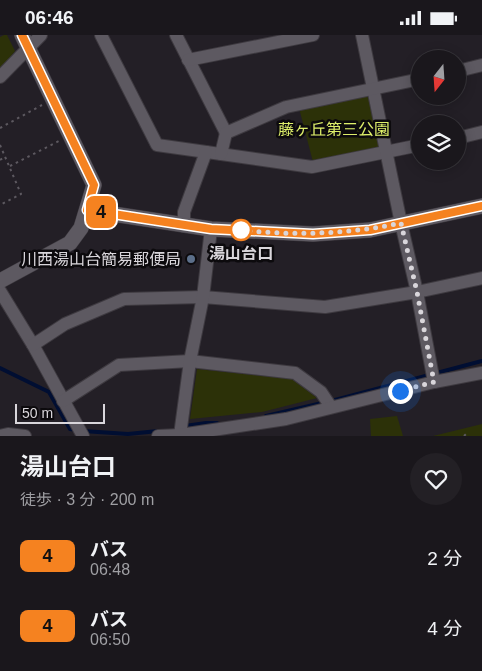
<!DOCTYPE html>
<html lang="ja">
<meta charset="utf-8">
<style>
:root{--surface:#1a171c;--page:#232025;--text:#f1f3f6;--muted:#9f9fa3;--line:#38363b}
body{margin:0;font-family:Helvetica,"Noto Sans JP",sans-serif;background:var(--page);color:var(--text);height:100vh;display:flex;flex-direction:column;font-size:19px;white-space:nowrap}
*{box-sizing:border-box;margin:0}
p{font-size:16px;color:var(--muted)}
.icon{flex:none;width:28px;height:28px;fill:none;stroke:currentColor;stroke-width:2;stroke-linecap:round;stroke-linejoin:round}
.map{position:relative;height:401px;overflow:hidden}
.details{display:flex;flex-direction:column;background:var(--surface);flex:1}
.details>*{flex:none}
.badge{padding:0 10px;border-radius:8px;font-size:18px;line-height:32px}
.needle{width:32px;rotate:197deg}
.controls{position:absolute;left:411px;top:15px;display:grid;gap:10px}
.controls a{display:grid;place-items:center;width:55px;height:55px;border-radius:50%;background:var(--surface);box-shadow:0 2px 12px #0003,0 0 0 1px var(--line);font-size:25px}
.scale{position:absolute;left:15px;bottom:12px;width:90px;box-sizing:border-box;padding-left:5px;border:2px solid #d9d6db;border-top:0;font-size:14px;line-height:18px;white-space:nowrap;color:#d9d6db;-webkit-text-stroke:4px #0c0a0d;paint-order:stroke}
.you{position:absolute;width:25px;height:25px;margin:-12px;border:4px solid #fff;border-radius:50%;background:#1a73e8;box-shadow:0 0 0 8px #1a73e833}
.map>.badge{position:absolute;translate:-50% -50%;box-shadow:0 0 0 2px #fff}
.round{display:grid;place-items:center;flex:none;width:52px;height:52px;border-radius:26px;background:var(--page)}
.summary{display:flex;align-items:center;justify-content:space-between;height:85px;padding:0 20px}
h1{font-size:24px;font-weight:700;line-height:38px}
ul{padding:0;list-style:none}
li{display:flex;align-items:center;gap:15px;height:70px;padding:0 20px}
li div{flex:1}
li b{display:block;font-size:19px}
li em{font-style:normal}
li .badge{min-width:55px;font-weight:700;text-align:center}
.status{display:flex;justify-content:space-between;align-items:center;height:35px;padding:0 25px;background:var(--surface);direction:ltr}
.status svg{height:14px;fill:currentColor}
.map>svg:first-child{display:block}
.green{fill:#2c3108}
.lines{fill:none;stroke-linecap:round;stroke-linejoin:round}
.stream{stroke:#000e32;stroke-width:4}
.street-casing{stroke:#3e3a40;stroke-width:14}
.secondary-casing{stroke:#3e3a40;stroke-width:16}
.path{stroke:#5d5960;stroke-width:2;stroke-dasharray:2.5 4;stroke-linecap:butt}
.street{stroke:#5d5961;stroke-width:12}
.secondary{stroke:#5d5961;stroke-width:15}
.line-casing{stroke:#fff;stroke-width:11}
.line{stroke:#f58220;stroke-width:8}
.walk{stroke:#d9d6db;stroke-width:5;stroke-dasharray:0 9}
.stop-dot{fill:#fff;stroke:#f58220;stroke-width:2.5}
.service-dot{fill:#5c6f8a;stroke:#0c0a0d;stroke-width:2}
.labels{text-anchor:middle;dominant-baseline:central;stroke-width:5;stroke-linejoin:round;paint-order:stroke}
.park-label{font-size:16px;fill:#deef6a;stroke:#0c0a0d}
.stop-label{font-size:16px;font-weight:bold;fill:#d9d6db;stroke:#0c0a0d}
.poi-label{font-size:16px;fill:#d9d6db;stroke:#0c0a0d;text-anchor:end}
</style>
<div class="status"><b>06:46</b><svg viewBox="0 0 49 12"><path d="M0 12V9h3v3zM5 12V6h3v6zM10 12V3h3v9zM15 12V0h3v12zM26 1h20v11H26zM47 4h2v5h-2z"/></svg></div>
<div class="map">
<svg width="482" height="401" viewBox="0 0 482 401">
<rect width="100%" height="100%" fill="#231f26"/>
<g class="green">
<path d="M4 0H7L15 16 0 35V2Z"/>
<path d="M369 60 380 112 313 127 299 73Z"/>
<path d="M197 334 292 344 317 363 262 377 190 384Z"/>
<path d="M397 381 403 401H371L370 384Z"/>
<path d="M482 389V401H433Z"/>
</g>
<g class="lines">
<g class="stream">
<path d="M0 333 49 357 70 394 76 395"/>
<path d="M266 381 335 365 482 326"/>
<path d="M185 391 206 388H217"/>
<path d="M83 396 128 399 158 396"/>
</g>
<g class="street-casing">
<g id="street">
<path d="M101 0 157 110 312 132 420 110"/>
<path d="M176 0 226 98"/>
<path d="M362 0 401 188 417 257 434 347"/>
<path d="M188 25 313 0"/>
<path d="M458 36 482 30"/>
<path d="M0 42 41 0"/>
<path d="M458 103 482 97"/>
<path d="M221 119 226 98 286 72 420 44"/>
<path d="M184 191V177L206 117"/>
<path d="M0 256 33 310 83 401"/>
<path d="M33 310 65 289 124 264 203 262 325 272 417 257 482 243"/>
<path d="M63 366 119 330 190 326 295 338 321 357 331 372"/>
<path d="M180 400 190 326 203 262 211 194"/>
<path d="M0 401 8 399 25 401"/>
<path d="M158 401 180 400 286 384 434 347 482 338"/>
</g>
</g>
<g class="secondary-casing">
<g id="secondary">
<path d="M87 175 211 194 313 199 370 195 482 171"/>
<path d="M0 246 70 208 81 193 94 150 22 0"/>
</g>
</g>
<g class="path">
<path d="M0 93 42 70"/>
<path d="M0 110 21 159 0 170"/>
<path d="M0 125 5 122"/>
<path d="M10 131 59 106"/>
<path d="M464 401 468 397"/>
</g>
<use href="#street" class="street"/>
<use href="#secondary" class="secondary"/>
</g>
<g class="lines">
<g class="line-casing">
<path id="line" d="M22 0 94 150 87 175 211 194 313 199 370 195 482 171"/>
</g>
<use href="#line" class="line"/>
<path class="walk" d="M241 195C294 201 349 199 401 188L417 257 434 347 400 356"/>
</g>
<circle class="stop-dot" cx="241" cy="195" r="10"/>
<circle class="service-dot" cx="191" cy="224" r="5"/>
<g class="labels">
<g class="park-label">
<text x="334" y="94">藤ヶ丘第三公園</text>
</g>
<g class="stop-label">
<text x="241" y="218">湯山台口</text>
</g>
<g class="poi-label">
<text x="181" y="224">川西湯山台簡易郵便局</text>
</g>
</g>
</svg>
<div class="controls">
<a><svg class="needle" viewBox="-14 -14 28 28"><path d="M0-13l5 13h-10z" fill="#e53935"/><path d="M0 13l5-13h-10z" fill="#9f9fa3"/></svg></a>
<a><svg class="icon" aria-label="layers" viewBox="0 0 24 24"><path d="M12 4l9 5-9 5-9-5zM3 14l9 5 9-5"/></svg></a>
</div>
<div class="scale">50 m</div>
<div class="you" style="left:400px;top:356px"></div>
<b class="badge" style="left:101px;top:177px;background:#f58220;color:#111">4</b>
</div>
<section class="details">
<div class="summary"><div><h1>湯山台口</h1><p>徒歩 · 3 分 · 200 m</p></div><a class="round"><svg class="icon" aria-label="heart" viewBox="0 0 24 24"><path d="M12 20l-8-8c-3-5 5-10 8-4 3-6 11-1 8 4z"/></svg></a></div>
<ul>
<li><span class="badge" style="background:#f58220;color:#111">4</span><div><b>バス</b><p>06:48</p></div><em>2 分</em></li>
<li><span class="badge" style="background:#f58220;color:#111">4</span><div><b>バス</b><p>06:50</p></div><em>4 分</em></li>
</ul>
</section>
